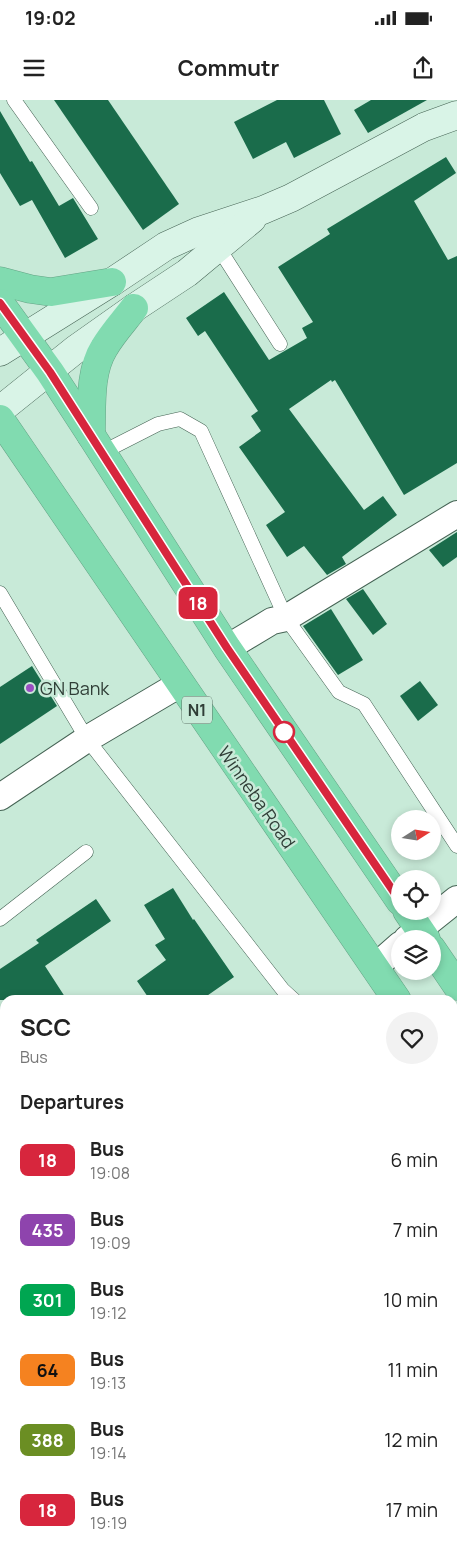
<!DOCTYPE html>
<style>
:root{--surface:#fff;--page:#f2f2f2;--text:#222;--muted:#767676}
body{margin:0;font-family:Manrope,sans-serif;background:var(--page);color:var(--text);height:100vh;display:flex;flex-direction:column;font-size:19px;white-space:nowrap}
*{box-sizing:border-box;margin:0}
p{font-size:16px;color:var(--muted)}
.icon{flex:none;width:28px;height:28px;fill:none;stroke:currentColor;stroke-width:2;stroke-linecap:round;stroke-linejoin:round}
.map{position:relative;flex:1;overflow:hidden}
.details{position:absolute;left:0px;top:895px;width:458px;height:561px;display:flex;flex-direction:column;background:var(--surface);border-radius:15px 15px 0 0;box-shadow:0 2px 8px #0003}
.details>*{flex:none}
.badge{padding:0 10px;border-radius:8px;font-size:18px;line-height:32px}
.needle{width:32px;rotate:78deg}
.buttons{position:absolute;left:391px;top:710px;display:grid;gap:10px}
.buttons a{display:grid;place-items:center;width:50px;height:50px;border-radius:50%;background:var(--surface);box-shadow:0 2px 8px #0003;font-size:25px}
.map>.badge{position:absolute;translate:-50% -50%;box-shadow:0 0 0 2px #fff}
h2{padding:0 20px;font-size:19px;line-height:45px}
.round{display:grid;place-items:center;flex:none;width:52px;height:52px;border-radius:26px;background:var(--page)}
.summary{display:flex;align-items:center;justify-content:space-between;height:85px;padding:0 20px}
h1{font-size:24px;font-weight:700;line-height:38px}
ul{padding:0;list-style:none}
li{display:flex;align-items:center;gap:15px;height:70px;padding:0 20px}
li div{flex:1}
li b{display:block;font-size:19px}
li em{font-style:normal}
li .badge{min-width:55px;font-weight:700;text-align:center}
.status{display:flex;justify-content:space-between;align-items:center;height:35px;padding:0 25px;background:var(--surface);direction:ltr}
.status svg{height:14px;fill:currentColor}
header{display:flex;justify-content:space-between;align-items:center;height:65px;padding:0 20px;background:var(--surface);font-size:22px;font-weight:700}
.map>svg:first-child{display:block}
.building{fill:#1a6c4b}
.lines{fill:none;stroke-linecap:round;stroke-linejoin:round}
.lane-casing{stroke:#456354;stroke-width:15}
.street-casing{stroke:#456354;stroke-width:28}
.secondary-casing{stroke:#456354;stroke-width:29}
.highway-casing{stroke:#65a486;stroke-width:29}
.lane{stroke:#fff;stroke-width:14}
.street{stroke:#fff;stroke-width:26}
.secondary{stroke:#d9f4e7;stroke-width:28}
.highway{stroke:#81dbb0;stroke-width:28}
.line-casing{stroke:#fff;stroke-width:11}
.line{stroke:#d7263d;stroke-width:8}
.poi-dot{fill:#994fc2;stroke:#c8ead8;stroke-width:2}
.stop-dot{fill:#fff;stroke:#d7263d;stroke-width:2.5}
.labels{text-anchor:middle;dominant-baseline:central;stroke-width:5;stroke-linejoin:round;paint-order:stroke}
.shield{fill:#c8ead8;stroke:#5e7267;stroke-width:1}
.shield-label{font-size:16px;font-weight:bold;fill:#303e37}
.poi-label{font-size:18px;fill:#303e37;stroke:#c8ead8;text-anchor:start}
.street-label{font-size:18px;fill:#303e37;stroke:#c8ead8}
</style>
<div class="status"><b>19:02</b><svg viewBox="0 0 49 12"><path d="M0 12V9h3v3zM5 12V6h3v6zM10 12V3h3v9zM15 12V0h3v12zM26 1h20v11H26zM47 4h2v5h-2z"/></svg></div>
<header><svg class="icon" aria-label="menu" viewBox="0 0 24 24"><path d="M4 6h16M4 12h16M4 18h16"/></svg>Commutr<svg class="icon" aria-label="share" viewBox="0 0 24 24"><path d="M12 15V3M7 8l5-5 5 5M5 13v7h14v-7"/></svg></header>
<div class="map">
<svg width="457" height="1456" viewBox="0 0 457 1456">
<rect width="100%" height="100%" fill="#c8ead8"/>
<g class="building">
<path d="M54 0H108L179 104 143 130Z"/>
<path d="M277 0H324L341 34 294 58 286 42 253 59 234 22Z"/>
<path d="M371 0H427L368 33 354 10Z"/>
<path d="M0 11 30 62 32 61 59 106 73 98 98 139 65 158 32 100 20 106 0 73Z"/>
<path d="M446 57 456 73 414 101 448 160 457 156V363L404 395 335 280 332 282 331 280 289 309 364 410 383 396 397 415 342 457 346 464 327 475 304 446 287 457 266 425 285 412 239 347 261 331 251 316 258 311 205 231 198 236 186 218 224 192 269 260 307 238 302 228 313 222 278 167 330 134 327 129Z"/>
<path d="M457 432V457L443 467 429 450Z"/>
<path d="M363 489 387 524 373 535 346 499Z"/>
<path d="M331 509 363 560 338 575 303 526Z"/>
<path d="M32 566 57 606 0 644V587Z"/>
<path d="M420 581 438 605 418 621 400 596Z"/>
<path d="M173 788 193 820 194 819 234 877 201 900H150L137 881 166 860 155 845 165 839 144 805Z"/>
<path d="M96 799 111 821 45 866 67 900H0V869L39 843 36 840Z"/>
</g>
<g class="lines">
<g class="lane-casing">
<g id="lane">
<path d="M14 0 91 108"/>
<path d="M218 147 280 244"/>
<path d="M103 352 158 324 180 319 201 331 286 518 339 592 364 604 457 746"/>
<path d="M0 493 87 639 283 890 294 900"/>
<path d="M0 819 86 752"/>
<path d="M452 1315H457"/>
<path d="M452 1378 457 1375"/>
</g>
</g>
<g class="street-casing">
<g id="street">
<path d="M227 548 272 521 286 518 457 414"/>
<path d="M0 697 87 639 180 584"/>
<path d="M407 839 457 799"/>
<path d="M375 867 400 845"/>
<path d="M0 1166 5 1174"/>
<path d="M198 1451 201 1456"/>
</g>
</g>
<g class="secondary-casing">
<g id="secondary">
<path d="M0 252 112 182 166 146 199 131 263 110 291 98 424 27 457 15"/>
<path d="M0 310 76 249 134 208 187 173 252 119"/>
</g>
</g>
<g class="highway-casing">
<g id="highway">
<path d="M0 181 30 189 51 192 112 182"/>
<path d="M0 203 50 272 91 335 227 548 400 801"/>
<path d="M0 319 397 900"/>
<path d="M91 335C92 307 89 272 104 248 112 234 124 221 134 208"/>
<path d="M407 811 426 839"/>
<path d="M432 849 457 886"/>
<path d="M452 985 457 992"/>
</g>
</g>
<use href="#lane" class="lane"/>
<use href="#street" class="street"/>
<use href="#secondary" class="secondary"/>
<use href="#highway" class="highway"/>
</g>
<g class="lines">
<g class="line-casing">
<path id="line" d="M0 203 50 272 227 548 400 801"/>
</g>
<use href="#line" class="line"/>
</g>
<circle class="poi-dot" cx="30" cy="588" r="5"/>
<circle class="stop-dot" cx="284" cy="632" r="10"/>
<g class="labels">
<rect class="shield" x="182" y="596.5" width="30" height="27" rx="4"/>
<g class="shield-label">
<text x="197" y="610">N1</text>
</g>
<g class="poi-label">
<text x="40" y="588">GN Bank</text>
</g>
<g class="street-label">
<text transform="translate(257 697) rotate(55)">Winneba Road</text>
</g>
</g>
</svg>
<div class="buttons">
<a><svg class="needle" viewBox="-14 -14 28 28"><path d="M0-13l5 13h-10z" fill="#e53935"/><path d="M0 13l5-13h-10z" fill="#767676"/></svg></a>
<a><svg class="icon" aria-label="locate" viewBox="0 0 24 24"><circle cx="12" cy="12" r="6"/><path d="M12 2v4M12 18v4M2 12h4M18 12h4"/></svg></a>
<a><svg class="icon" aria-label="layers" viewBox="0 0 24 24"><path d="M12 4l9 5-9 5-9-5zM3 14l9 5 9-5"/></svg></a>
</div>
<b class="badge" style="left:198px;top:503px;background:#d7263d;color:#fff">18</b>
<section class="details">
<div class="summary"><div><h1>SCC</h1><p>Bus</p></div><a class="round"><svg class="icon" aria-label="heart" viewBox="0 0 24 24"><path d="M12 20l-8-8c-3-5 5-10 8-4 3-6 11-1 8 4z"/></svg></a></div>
<h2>Departures</h2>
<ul>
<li><span class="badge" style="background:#d7263d;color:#fff">18</span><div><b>Bus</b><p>19:08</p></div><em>6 min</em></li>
<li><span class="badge" style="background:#8e44ad;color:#fff">435</span><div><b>Bus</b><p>19:09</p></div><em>7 min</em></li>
<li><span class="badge" style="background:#00a651;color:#fff">301</span><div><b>Bus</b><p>19:12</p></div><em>10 min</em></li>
<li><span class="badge" style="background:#f58220;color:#111">64</span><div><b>Bus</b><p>19:13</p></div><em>11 min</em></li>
<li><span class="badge" style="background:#6b8e23;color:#fff">388</span><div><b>Bus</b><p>19:14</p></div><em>12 min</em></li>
<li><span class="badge" style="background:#d7263d;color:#fff">18</span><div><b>Bus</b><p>19:19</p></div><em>17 min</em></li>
</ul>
</section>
</div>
